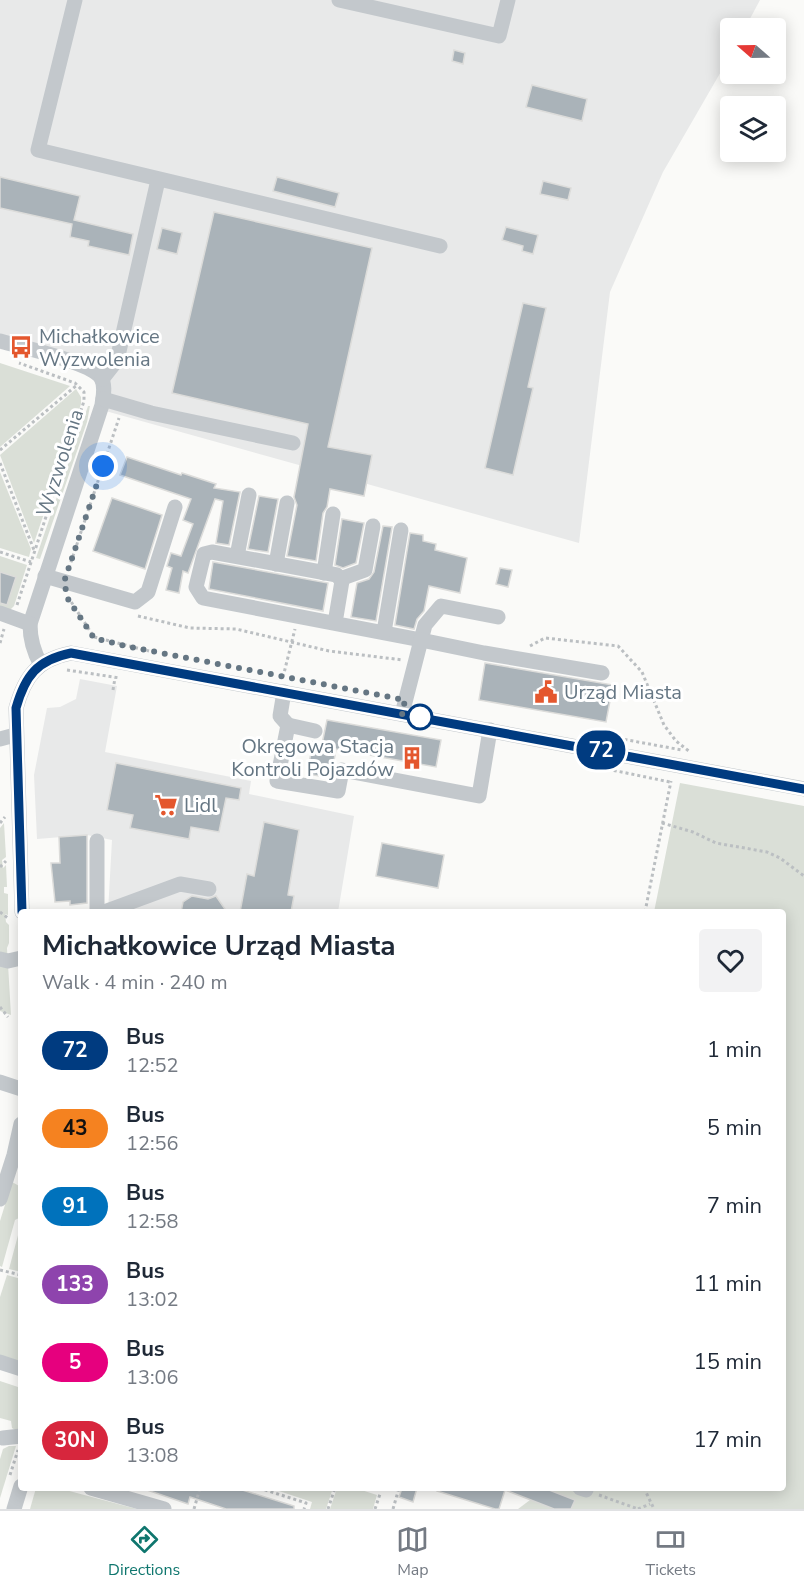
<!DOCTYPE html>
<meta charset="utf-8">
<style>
:root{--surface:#fff;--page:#f2f2f3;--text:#1f2937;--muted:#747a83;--line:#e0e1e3;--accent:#0f766e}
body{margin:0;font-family:"Nunito Sans",sans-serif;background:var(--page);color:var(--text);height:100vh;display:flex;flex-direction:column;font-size:22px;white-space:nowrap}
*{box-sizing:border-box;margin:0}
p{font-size:20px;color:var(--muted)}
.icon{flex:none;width:33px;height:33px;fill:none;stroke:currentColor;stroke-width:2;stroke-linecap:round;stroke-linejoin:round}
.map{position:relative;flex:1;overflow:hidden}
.panel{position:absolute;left:18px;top:909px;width:768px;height:582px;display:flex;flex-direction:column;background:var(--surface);border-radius:6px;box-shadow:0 3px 15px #0003}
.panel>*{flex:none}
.badge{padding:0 12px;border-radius:20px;font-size:21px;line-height:39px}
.needle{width:39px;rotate:290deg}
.controls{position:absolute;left:720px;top:18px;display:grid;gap:12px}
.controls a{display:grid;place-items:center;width:66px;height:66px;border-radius:6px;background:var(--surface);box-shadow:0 3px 15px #0003;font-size:30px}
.you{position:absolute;width:30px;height:30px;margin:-15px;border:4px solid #fff;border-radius:50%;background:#1a73e8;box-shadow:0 0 0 9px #1a73e833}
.map>.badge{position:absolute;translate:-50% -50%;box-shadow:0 0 0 3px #fff}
.round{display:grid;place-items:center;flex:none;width:63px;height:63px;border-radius:6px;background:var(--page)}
.summary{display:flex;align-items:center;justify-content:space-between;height:102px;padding:0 24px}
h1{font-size:28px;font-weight:700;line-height:45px}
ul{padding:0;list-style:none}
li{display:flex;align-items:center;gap:18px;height:78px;padding:0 24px}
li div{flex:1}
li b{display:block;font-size:22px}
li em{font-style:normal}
li .badge{min-width:66px;font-weight:700;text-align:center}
.dock{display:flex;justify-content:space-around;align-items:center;height:84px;border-top:2px solid var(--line);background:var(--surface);font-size:16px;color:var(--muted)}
.dock a{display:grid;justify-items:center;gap:3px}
.dock .active{color:var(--accent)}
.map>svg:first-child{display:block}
.built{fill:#e8e9e9}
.green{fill:#dadfd7}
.building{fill:#aab3b9;stroke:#dcdcda;stroke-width:1.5}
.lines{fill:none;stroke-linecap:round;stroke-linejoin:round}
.path{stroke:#bbbfc2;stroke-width:3;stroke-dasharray:3 3;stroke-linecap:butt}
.minor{stroke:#c3c8cc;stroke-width:15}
.line-casing{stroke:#fff;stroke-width:14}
.line{stroke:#003b80;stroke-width:9}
.walk{stroke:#657683;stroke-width:6;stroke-dasharray:0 10.8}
.stop-dot{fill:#fff;stroke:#003b80;stroke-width:3}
.labels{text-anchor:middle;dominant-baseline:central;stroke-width:6;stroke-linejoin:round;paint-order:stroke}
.poi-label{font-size:20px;fill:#657683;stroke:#fff;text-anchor:start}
.street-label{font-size:20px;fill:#657683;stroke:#fff}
</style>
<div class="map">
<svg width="804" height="1509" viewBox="0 0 804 1509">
<rect width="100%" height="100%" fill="#fafaf8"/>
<g class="built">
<path d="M0 0H760L745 28H730V56L663 172 610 292 579 543 102 410 103 378 0 340Z"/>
<path d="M80 679 117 686 105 752 251 781 249 794 354 816 338 912H108L112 840 87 835 37 839 34 775 47 708 60 707 76 699Z"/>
</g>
<g class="green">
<path d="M0 363 70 386 0 447Z"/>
<path d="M76 389 81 397V404L34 543 0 455Z"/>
<path d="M88 406H90L87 422 40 559 36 558Z"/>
<path d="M0 472 31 549 29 557 0 548Z"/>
<path d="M0 556 27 565 14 606 10 610 0 608V599L15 577 0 572Z"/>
<path d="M680 783 804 806V1509H518L546 1488H783V912H654Z"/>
<path d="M4 823 6 857 2 860 3 868 6 865 7 887H4V893L8 894V915L5 914 6 922 9 925V943L7 948 11 1015 0 1011V828Z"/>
<path d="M12 1182 21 1187V1217L15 1220 2 1267 0 1266V1221Z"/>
<path d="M21 1224V1272L9 1269Z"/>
<path d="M7 1275 21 1279V1362L0 1355V1297Z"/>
<path d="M0 1381 21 1388 19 1432 12 1428 11 1421 0 1418Z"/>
<path d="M9 1446H16L0 1498V1459L3 1449Z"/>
<path d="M36 1488H58L137 1509H30Z"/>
<path d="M276 1488H333L326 1509H310L312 1502 276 1490Z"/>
<path d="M337 1488H355L377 1495 373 1509H330Z"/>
</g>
<g class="building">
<path d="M454 50 465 53 463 64 452 61Z"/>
<path d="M532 85 587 99 582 121 526 107Z"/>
<path d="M0 177 80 196 74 220 133 234 129 255 88 246 89 241 70 237 72 224 0 208Z"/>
<path d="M277 177 339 193 335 207 273 191Z"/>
<path d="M543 181 571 188 568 200 540 194Z"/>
<path d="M214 212 372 248 328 447 372 455 364 496 330 489 327 507 323 513 316 561 287 556 297 505 294 497 308 424 172 393Z"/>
<path d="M506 227 538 235 533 254 522 251 523 246 502 240Z"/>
<path d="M162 228 182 233 177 254 157 249Z"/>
<path d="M523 303 546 308 528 387 533 388 513 475 485 468Z"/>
<path d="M127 457 181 475 182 473 216 484 214 488 240 492 229 545 216 543 223 501 215 499 188 573 183 571 179 593 166 590 172 568 167 566 171 553 181 556 193 524 183 520 191 499 120 475Z"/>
<path d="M259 496 278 499 268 552 248 549Z"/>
<path d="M112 498 162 515 145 569 93 551Z"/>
<path d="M342 519 364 523 356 563 343 568 335 565Z"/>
<path d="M383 526 392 527 376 621 351 617 357 583 369 579 374 572Z"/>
<path d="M410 533 423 535V541L436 544 435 550 467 558 460 593 429 586 424 611 417 619 414 629 395 625Z"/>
<path d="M213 562 328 583 323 611 209 589Z"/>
<path d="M500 568 512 570 508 587 496 584Z"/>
<path d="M0 572 16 577 7 605 0 603Z"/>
<path d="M485 663 613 685 606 722 479 700Z"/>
<path d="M327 720 441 740 436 767 336 749 331 778 307 774 313 742 322 744Z"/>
<path d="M116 763 241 788 239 800 226 798 219 832 191 827 189 839 130 828 133 815 107 810Z"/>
<path d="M264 822 299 830 288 895 294 896 291 912H240L247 874 254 876Z"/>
<path d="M87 835V903L70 905V901L55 902 51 863H60L59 837Z"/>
<path d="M382 843 444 855 438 888 376 876Z"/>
<path d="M192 896 208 899 216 896 227 912H181L183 902Z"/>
<path d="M147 1488H236L294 1506V1509H226L190 1497 188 1504 147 1490Z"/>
<path d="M402 1488H417L413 1502 399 1497Z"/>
<path d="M438 1488H544L575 1500 571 1509H554L505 1490 499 1509H495L437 1491Z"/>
</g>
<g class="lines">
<g class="path">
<path d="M0 450 77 385"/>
<path d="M0 463 34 550"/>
<path d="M0 552 31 562"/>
<path d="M69 568 119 418"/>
<path d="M68 597 94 637 149 651"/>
<path d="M17 605 84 401V392L75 383 19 363"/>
<path d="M138 616 190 628 236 629 329 651 403 660"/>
<path d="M0 643 4 629"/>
<path d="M530 646 545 638 618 646 642 672 664 725 676 741 690 752"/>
<path d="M67 670 120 678"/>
<path d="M283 677 295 629"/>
<path d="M113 690 115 678"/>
<path d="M589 733 682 750"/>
<path d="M602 768 670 782"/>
<path d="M0 823 5 817"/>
<path d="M662 823 693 832 716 843 767 852 780 858 804 876"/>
<path d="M0 867 6 861"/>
<path d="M0 912 9 919"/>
<path d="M645 912 671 781"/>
<path d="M0 1007 8 1017"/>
<path d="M0 1270 21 1275"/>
<path d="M10 1475 18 1450"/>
<path d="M259 1488 306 1503 304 1509"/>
<path d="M644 1488 654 1509"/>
<path d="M599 1495 638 1509"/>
<path d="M194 1509 200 1488"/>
<path d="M328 1509 335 1488"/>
<path d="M375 1509 380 1494"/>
<path d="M393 1509 399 1488"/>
<path d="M638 1509 650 1504"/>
</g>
<g class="minor">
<path d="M75 0 38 150 440 246"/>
<path d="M339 0 499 36 508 0"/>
<path d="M0 341C20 347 91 362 101 378 106 386 103 396 102 405L30 624C30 639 33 651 41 665"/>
<path d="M102 379 117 360 158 180"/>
<path d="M103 399 151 413 293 443"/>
<path d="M237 556 249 495"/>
<path d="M276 564 287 503"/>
<path d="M324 573 333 514"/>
<path d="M45 576 135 602 148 592 175 507"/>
<path d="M340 579 365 570 373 526"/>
<path d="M0 613 30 624"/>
<path d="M335 623 342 581 337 575 212 552 204 554 196 587 203 598 421 640 425 625 441 606 498 617"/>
<path d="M384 632 401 530"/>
<path d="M284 692 280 716 288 725"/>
<path d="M402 714 421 640 484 653 602 673"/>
<path d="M315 731 288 725 277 781 338 791 342 770 479 796 490 730"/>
<path d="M0 739 15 735"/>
<path d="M22 912 16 708C25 676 37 660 71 653L804 789"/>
<path d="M97 912V841"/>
<path d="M104 912 180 884 209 889"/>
<path d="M0 959 8 961 21 958"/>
<path d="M0 1082 21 1089"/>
<path d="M0 1199 14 1155 21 1124"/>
<path d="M0 1362 21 1369"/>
<path d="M3 1438 21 1436"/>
<path d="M91 1488 164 1509"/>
<path d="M580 1488 586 1490"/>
<path d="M14 1509 21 1486"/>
</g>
</g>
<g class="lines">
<g class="line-casing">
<path id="line" d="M22 912 16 708C25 676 37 660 71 653L804 789"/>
</g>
<use href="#line" class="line"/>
<path class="walk" d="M103 466 64 582 68 599 94 638 125 646 405 700 402 714 420 717"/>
</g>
<defs>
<g id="bus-bare" transform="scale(1.8)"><path d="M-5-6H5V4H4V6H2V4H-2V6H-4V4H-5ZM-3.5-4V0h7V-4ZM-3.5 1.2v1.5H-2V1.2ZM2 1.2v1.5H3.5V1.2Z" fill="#e4572e" stroke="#fff" stroke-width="2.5" paint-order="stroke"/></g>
<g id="civic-bare" transform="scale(1.8)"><path d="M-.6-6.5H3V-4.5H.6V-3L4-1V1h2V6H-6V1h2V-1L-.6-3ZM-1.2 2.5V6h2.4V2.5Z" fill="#e4572e" stroke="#fff" stroke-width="2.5" paint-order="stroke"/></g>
<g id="building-bare" transform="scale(1.8)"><path d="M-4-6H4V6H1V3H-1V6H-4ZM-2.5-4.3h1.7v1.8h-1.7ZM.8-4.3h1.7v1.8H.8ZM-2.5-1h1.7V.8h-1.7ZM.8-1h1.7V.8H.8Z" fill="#e4572e" stroke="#fff" stroke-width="2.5" paint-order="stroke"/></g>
<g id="supermarket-bare" transform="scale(1.8)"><path d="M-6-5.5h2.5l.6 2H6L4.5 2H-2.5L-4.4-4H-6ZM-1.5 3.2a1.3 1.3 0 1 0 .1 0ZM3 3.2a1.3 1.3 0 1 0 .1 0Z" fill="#e4572e" stroke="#fff" stroke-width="2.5" paint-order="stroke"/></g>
</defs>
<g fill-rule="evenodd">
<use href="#bus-bare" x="21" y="347"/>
<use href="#civic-bare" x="546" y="692"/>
<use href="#building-bare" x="412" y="758"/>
<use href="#supermarket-bare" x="166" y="805"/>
</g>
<circle class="stop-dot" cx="420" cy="717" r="12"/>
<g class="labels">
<g class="poi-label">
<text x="39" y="336">Michałkowice<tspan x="39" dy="23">Wyzwolenia</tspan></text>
<text x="564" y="692">Urząd Miasta</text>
<text x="394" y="746" text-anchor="end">Okręgowa Stacja<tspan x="394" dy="23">Kontroli Pojazdów</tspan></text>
<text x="184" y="805">Lidl</text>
</g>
<g class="street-label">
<text transform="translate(60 463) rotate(-72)">Wyzwolenia</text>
</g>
</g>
</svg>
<div class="controls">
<a><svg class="needle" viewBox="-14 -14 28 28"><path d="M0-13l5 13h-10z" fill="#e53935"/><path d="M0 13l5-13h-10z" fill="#747a83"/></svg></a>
<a><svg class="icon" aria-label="layers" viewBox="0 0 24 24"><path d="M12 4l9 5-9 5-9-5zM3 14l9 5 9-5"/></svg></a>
</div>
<div class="you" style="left:103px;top:466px"></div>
<b class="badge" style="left:601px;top:750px;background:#003b80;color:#fff">72</b>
<section class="panel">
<div class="summary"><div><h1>Michałkowice Urząd Miasta</h1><p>Walk · 4 min · 240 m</p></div><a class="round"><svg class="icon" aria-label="heart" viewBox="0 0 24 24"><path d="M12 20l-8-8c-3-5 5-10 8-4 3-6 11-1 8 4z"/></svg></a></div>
<ul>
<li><span class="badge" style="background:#003b80;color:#fff">72</span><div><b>Bus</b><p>12:52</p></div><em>1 min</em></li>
<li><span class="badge" style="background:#f58220;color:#111">43</span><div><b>Bus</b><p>12:56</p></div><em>5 min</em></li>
<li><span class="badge" style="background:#0072bc;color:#fff">91</span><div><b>Bus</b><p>12:58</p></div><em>7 min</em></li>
<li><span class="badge" style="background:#8e44ad;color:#fff">133</span><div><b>Bus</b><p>13:02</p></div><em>11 min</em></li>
<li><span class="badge" style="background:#e6007e;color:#fff">5</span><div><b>Bus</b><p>13:06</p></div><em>15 min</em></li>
<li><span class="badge" style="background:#d7263d;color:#fff">30N</span><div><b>Bus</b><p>13:08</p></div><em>17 min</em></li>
</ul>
</section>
</div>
<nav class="dock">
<a class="active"><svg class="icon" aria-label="directions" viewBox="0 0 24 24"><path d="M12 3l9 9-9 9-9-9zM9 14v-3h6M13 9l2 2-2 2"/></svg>Directions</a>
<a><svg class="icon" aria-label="map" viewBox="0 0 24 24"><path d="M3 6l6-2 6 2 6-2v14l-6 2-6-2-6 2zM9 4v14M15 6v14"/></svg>Map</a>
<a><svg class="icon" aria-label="tickets" viewBox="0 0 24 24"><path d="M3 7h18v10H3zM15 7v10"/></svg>Tickets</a>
</nav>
